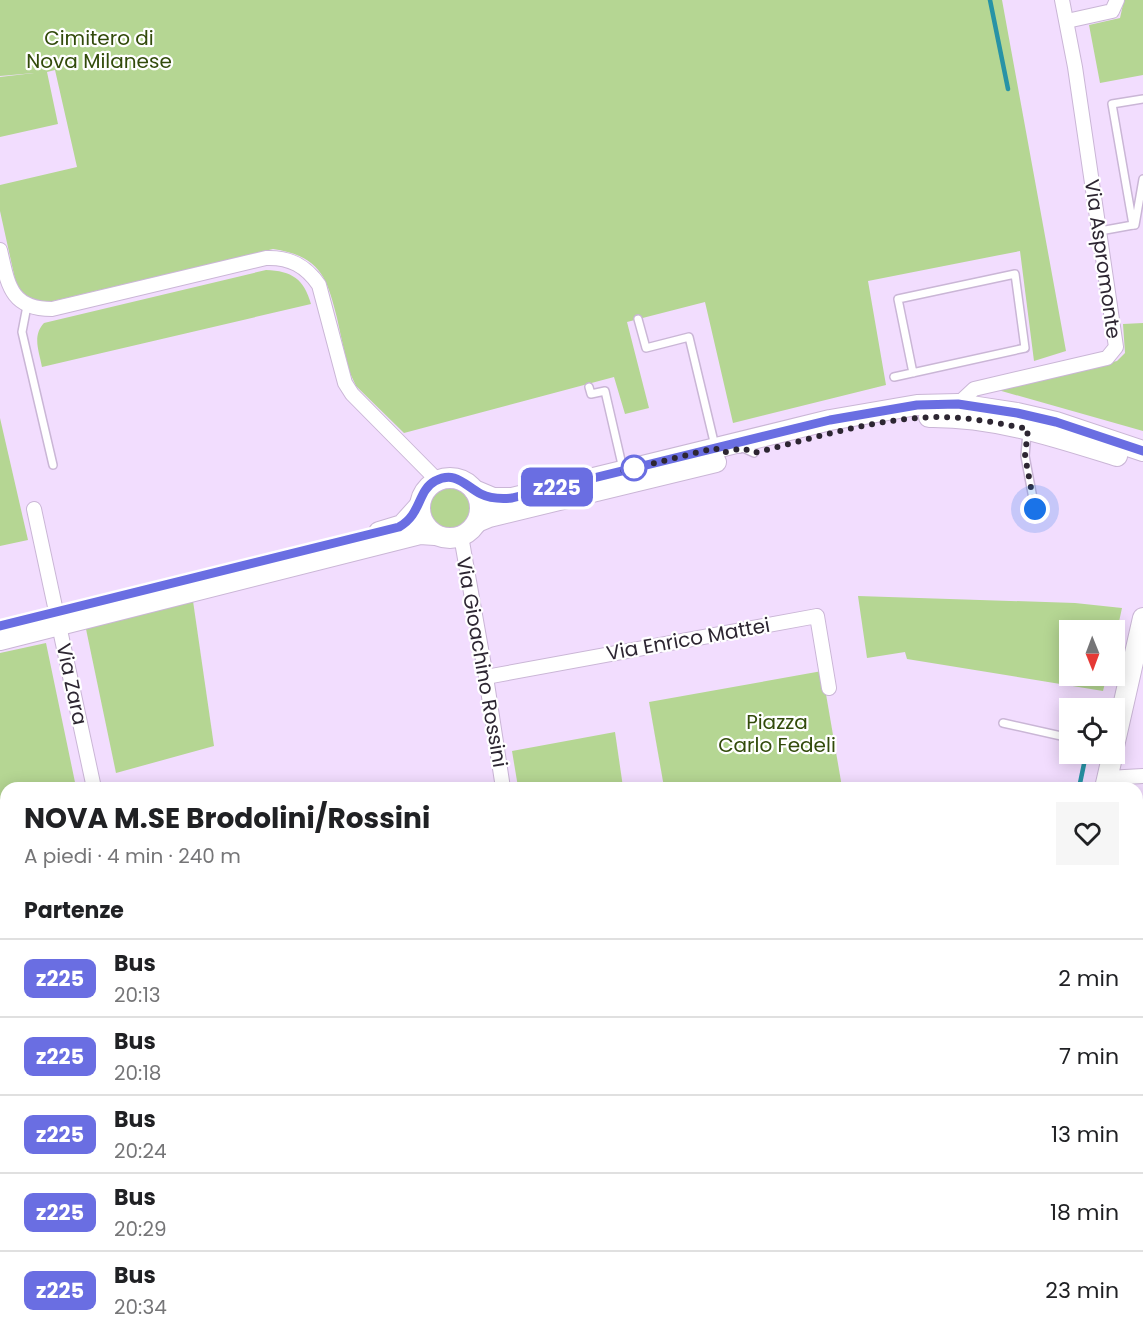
<!DOCTYPE html>
<html lang="it">
<meta charset="utf-8">
<style>
:root{--surface:#fff;--page:#f6f6f6;--text:#202124;--muted:#757577;--line:#e0e0e0}
body{margin:0;font-family:Poppins,sans-serif;background:var(--page);color:var(--text);height:100vh;display:flex;flex-direction:column;font-size:22px;white-space:nowrap}
*{box-sizing:border-box;margin:0}
p{font-size:20px;color:var(--muted)}
.icon{flex:none;width:33px;height:33px;fill:none;stroke:currentColor;stroke-width:2;stroke-linecap:round;stroke-linejoin:round}
.map{position:relative;flex:1;overflow:hidden}
.panel{position:absolute;left:0px;top:782px;width:1143px;height:560px;display:flex;flex-direction:column;background:var(--surface);border-radius:18px 18px 0 0;box-shadow:0 3px 15px #0003}
.panel>*{flex:none}
.badge{padding:0 12px;border-radius:9px;font-size:21px;line-height:39px}
.needle{width:39px;rotate:179deg}
.buttons{position:absolute;left:1059px;top:620px;display:grid;gap:12px}
.buttons a{display:grid;place-items:center;width:66px;height:66px;border-radius:0px;background:var(--surface);box-shadow:0 3px 15px #0003;font-size:30px}
.you{position:absolute;width:30px;height:30px;margin:-15px;border:4px solid #fff;border-radius:50%;background:#1a73e8;box-shadow:0 0 0 9px #1a73e833}
.map>.badge{position:absolute;translate:-50% -50%;box-shadow:0 0 0 3px #fff}
h2{padding:0 24px;font-size:22px;line-height:54px}
.round{display:grid;place-items:center;flex:none;width:63px;height:63px;border-radius:0px;background:var(--page)}
.overview{display:flex;align-items:center;justify-content:space-between;height:102px;padding:0 24px}
h1{font-size:28px;font-weight:700;line-height:45px}
ul{padding:0;list-style:none}
li{display:flex;align-items:center;gap:18px;height:78px;padding:0 24px;border-top:2px solid var(--line)}
li div{flex:1}
li b{display:block;font-size:22px}
li em{font-style:normal}
li .badge{min-width:66px;font-weight:700;text-align:center}
.map>svg:first-child{display:block}
.green{fill:#b5d693}
.water{fill:#24c2d7;stroke:#2793a6;stroke-width:1.5}
.lines{fill:none;stroke-linecap:round;stroke-linejoin:round}
.stream{stroke:#2793a6;stroke-width:4.5}
.lane-casing{stroke:#cab6d6;stroke-width:10}
.street-casing{stroke:#cab6d6;stroke-width:16}
.secondary-casing{stroke:#cab6d6;stroke-width:22}
.lane{stroke:#fff;stroke-width:7}
.street{stroke:#fff;stroke-width:14}
.secondary{stroke:#fff;stroke-width:20}
.line-casing{stroke:#fff;stroke-width:14}
.line{stroke:#6a6ee2;stroke-width:9}
.walk{stroke:#2d2632;stroke-width:6;stroke-dasharray:0 10.8}
.stop-dot{fill:#fff;stroke:#6a6ee2;stroke-width:3}
.labels{text-anchor:middle;dominant-baseline:central;stroke-width:4.5;stroke-linejoin:round;paint-order:stroke}
.park-label{font-size:20px;fill:#324b0b;stroke:#fff}
.street-label{font-size:20px;fill:#2d2632;stroke:#fff}
</style>
<div class="map">
<svg width="1143" height="1340" viewBox="0 0 1143 1340">
<rect width="100%" height="100%" fill="#f2ddfe"/>
<g class="green">
<path d="M0 0H1002L1066 351 1034 361 1020 251 868 281 886 385 733 423 705 302 627 322 649 408 625 414 614 377 404 433 356 386 350 373C345 355 341 337 337 318 327 277 320 256 273 249L49 302C32 300 21 296 15 279L0 211V185L77 167 55 70 47 72 58 124 0 137V77L34 73 0 76Z"/>
<path d="M1124 0H1143V75L1100 83 1089 25 1120 18Z"/>
<path d="M266 270C292 271 304 279 311 304L42 367C39 351 32 336 44 323Z"/>
<path d="M1143 323V431L998 390V388L1117 361 1125 353 1123 324Z"/>
<path d="M0 418 28 540 0 546Z"/>
<circle cx="450" cy="508" r="21"/>
<path d="M858 596 1075 603 1122 608 1115 640 1114 630H1070V675H1107L1103 691 907 659 905 652 867 658Z"/>
<path d="M193 601 214 746 116 773 86 629Z"/>
<path d="M46 643 76 787 6 788V874L0 875V653Z"/>
<path d="M822 671 842 787H664L649 702Z"/>
<path d="M615 732 623 787H518L512 751Z"/>
<path d="M290 1335H347L320 1340H266Z"/>
</g>
<g class="water">
<path d="M1137 1292 1143 1293V1317L1137 1316Z"/>
<path d="M0 1323H6V1335H290L266 1340H0Z"/>
</g>
<g class="lines">
<g class="stream">
<path d="M990 0 1008 89"/>
<path d="M1079 788 1084 764"/>
</g>
<g class="lane-casing">
<g id="lane">
<path d="M1133 225 1112 104 1143 99"/>
<path d="M1135 225 1143 179"/>
<path d="M1100 231 1133 225"/>
<path d="M27 306 22 332 53 465"/>
<path d="M638 319 646 348 689 337 715 446"/>
<path d="M894 377 1025 348 1015 274 898 299 913 373"/>
<path d="M589 387 591 394 605 391 623 469"/>
<path d="M1027 432 1025 456 1035 509"/>
<path d="M740 449 743 448 754 453"/>
<path d="M1003 723 1070 738"/>
<path d="M1137 824H1140"/>
<path d="M1137 856 1139 855"/>
<path d="M0 886 6 884"/>
<path d="M1137 1252 1143 1263"/>
<path d="M714 1335 715 1340"/>
</g>
</g>
<g class="street-casing">
<g id="street">
<path d="M1067 21 1112 11 1117 0"/>
<path d="M0 250C8 284 10 309 52 309L266 258C290 257 306 266 319 285L345 383 352 394 437 480"/>
<path d="M958 404 974 389 1107 358 1116 347 1075 67 1062 0"/>
<path d="M34 509 94 788"/>
<path d="M461 536 486 677 503 788"/>
<path d="M486 677 817 616 829 688"/>
<path d="M1107 778 1143 776"/>
<path d="M1137 1275 1143 1276"/>
<path d="M0 1307H6"/>
<path d="M201 1335V1340"/>
<path d="M838 1335 839 1340"/>
<path d="M565 1340 587 1335"/>
</g>
</g>
<g class="secondary-casing">
<g id="secondary">
<path d="M929 417C994 416 1056 437 1117 456"/>
<circle cx="450" cy="508" r="30"/>
<path d="M474 490 493 498H512L830 420 917 405 958 404 1017 413 1056 422 1143 451"/>
<path d="M477 522 489 517 716 462"/>
<path d="M379 532 402 525 420 505"/>
<path d="M0 640 420 534 435 535"/>
<path d="M1114 746 1143 618"/>
<path d="M1105 788 1113 753"/>
<path d="M983 1340 984 1335"/>
</g>
</g>
<use href="#lane" class="lane"/>
<use href="#street" class="street"/>
<use href="#secondary" class="secondary"/>
</g>
<g class="lines">
<g class="line-casing">
<path id="line" d="M0 626 399 527C422 514 417 491 435 481 456 470 465 486 481 494 491 499 501 499 512 498L830 420 917 405 958 404 1017 413 1056 422 1143 451"/>
</g>
<use href="#line" class="line"/>
<path class="walk" d="M634 468 623 471 715 448 722 453 743 448 754 453C814 438 876 418 938 417 968 417 999 423 1028 429L1025 456 1035 509"/>
</g>
<circle class="stop-dot" cx="634" cy="468" r="12"/>
<g class="labels">
<g class="park-label">
<text x="99" y="38">Cimitero di<tspan x="99" dy="23">Nova Milanese</tspan></text>
<text x="777" y="722">Piazza<tspan x="777" dy="23">Carlo Fedeli</tspan></text>
</g>
<g class="street-label">
<text transform="translate(1103 259) rotate(82)">Via Aspromonte</text>
<text transform="translate(688 639) rotate(-10)">Via Enrico Mattei</text>
<text transform="translate(482 662) rotate(80)">Via Gioachino Rossini</text>
<text transform="translate(72 684) rotate(78)">Via Zara</text>
</g>
</g>
</svg>
<div class="buttons">
<a><svg class="needle" viewBox="-14 -14 28 28"><path d="M0-13l5 13h-10z" fill="#e53935"/><path d="M0 13l5-13h-10z" fill="#757577"/></svg></a>
<a><svg class="icon" aria-label="locate" viewBox="0 0 24 24"><circle cx="12" cy="12" r="6"/><path d="M12 2v4M12 18v4M2 12h4M18 12h4"/></svg></a>
</div>
<div class="you" style="left:1035px;top:509px"></div>
<b class="badge" style="left:557px;top:487px;background:#6a6ee2;color:#fff">z225</b>
<section class="panel">
<div class="overview"><div><h1>NOVA M.SE Brodolini/Rossini</h1><p>A piedi · 4 min · 240 m</p></div><a class="round"><svg class="icon" aria-label="heart" viewBox="0 0 24 24"><path d="M12 20l-8-8c-3-5 5-10 8-4 3-6 11-1 8 4z"/></svg></a></div>
<h2>Partenze</h2>
<ul>
<li><span class="badge" style="background:#6a6ee2;color:#fff">z225</span><div><b>Bus</b><p>20:13</p></div><em>2 min</em></li>
<li><span class="badge" style="background:#6a6ee2;color:#fff">z225</span><div><b>Bus</b><p>20:18</p></div><em>7 min</em></li>
<li><span class="badge" style="background:#6a6ee2;color:#fff">z225</span><div><b>Bus</b><p>20:24</p></div><em>13 min</em></li>
<li><span class="badge" style="background:#6a6ee2;color:#fff">z225</span><div><b>Bus</b><p>20:29</p></div><em>18 min</em></li>
<li><span class="badge" style="background:#6a6ee2;color:#fff">z225</span><div><b>Bus</b><p>20:34</p></div><em>23 min</em></li>
</ul>
</section>
</div>
